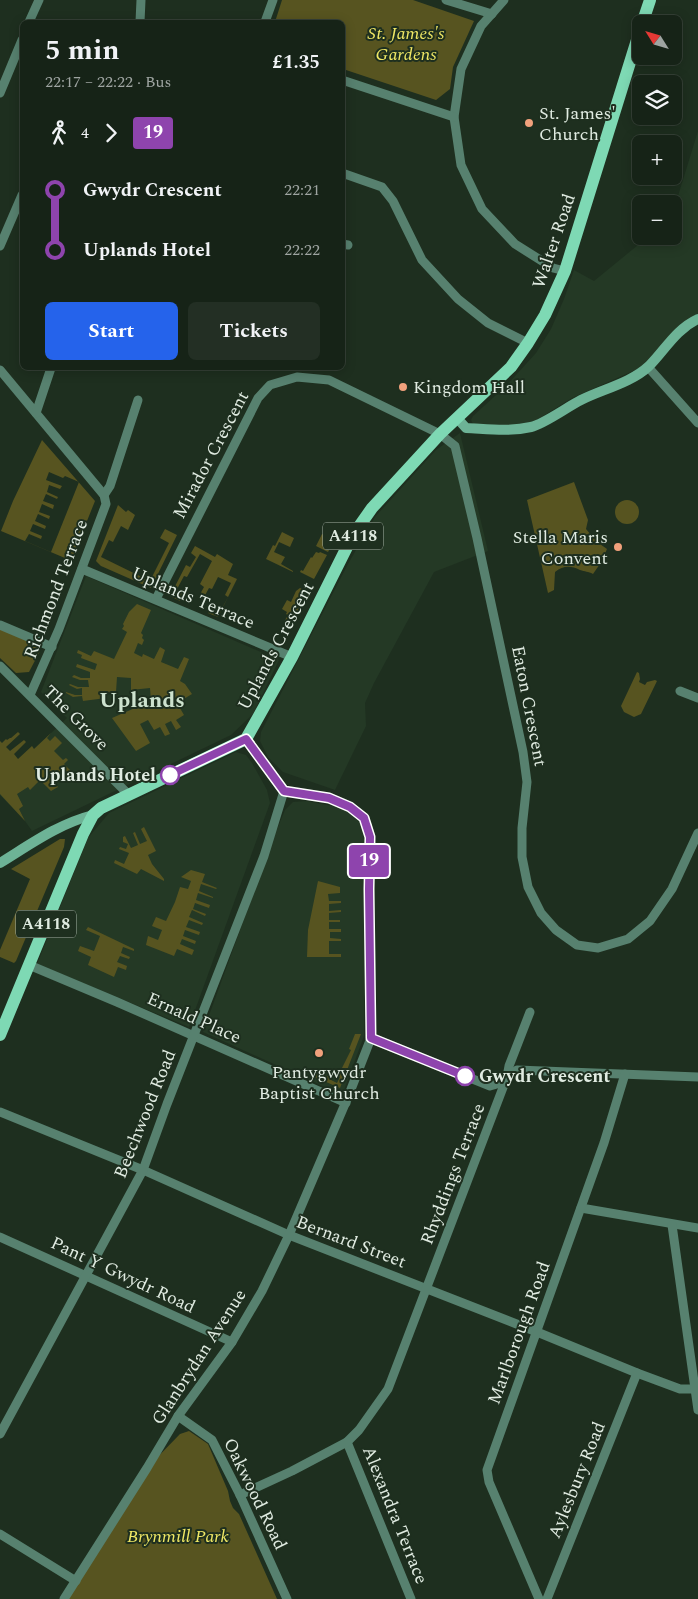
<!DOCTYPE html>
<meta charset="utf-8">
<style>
:root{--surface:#162317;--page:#232f24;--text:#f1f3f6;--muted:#9ea4a1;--line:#354036;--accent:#2563eb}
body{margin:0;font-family:Spectral,serif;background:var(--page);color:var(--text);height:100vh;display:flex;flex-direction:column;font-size:19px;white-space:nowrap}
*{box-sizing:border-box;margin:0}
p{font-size:16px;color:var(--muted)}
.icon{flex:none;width:28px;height:28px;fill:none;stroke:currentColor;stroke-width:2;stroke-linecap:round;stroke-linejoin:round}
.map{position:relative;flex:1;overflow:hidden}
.side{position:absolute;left:20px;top:20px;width:325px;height:350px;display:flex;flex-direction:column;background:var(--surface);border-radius:8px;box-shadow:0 2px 12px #0003,0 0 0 1px var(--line)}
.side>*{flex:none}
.badge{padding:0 10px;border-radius:4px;font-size:18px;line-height:32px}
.needle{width:32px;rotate:307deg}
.fabs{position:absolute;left:632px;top:15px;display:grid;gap:10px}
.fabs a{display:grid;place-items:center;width:50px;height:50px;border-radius:8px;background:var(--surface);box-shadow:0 2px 12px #0003,0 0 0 1px var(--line);font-size:25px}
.map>.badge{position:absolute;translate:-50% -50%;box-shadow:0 0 0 2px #fff}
.legs{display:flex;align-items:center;gap:8px;height:55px;padding:0 25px;font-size:16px}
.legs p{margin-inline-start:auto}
.overview{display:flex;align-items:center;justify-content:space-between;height:85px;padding:0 25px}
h1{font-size:28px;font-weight:700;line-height:38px}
.action{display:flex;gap:10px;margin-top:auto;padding:10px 25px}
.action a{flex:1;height:58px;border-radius:8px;background:var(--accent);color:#fff;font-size:20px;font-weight:700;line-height:58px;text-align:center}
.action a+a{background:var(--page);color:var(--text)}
ul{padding:0 25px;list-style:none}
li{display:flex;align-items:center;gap:18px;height:60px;font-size:19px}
li i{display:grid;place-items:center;width:8px;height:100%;margin:0 6px;background:currentColor}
li i::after{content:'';width:12px;height:12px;margin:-6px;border:4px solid;border-radius:50%;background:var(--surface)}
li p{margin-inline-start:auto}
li:first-child i{background:linear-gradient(#0000 50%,currentColor 0)}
li:last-child i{background:linear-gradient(currentColor 50%,#0000 0)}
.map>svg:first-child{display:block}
.built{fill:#243925}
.green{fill:#575420;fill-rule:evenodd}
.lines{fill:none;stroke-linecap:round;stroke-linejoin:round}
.street{stroke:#57816f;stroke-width:9}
.secondary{stroke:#6db396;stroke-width:10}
.primary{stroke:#7ed9b4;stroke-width:12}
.line-1-casing{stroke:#fff;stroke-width:11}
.line-1{stroke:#8e44ad;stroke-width:8}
.poi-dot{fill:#f1a17c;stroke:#1e2f1f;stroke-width:2}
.stop-1-dot{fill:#fff;stroke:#8e44ad;stroke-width:2.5}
.labels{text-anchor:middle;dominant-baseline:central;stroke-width:4;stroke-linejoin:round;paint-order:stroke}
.shield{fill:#1e2f1f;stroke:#a6b3a7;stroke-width:1}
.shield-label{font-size:16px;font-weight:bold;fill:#e0ebe1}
.park-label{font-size:18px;font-style:italic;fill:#f0e865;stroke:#1e2f1f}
.poi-label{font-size:18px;fill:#e0ebe1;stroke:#1e2f1f;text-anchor:start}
.street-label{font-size:18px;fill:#e0ebe1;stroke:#1e2f1f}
.stop-label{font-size:18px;font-weight:bold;fill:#e0ebe1;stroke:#1e2f1f;text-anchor:end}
.district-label{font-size:22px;font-weight:bold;fill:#cde2ce;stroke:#1e2f1f}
</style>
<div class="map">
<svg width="698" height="1599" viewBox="0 0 698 1599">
<rect width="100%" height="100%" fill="#1e2f1f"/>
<g class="built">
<path d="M698 131V314L691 318 642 367 572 398 535 421 513 426 473 424 471 420 473 416 506 386 536 353 551 329 564 299 574 270 594 281 649 236H674V209Z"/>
<path d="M460 433 488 551 434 572 374 683 365 703 366 726 335 790 283 772 268 757 260 741 261 732 348 564 375 517 436 450Z"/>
<path d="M86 576 279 660 253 714 231 735 32 831 25 821 0 795V781L67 718 41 692Z"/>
<path d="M236 752 246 755 252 763 267 790 270 803 189 1027 37 964 88 838 109 813Z"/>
<path d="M306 801 338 807 348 812 360 822 366 840 364 1036 344 1090 342 1093 336 1092 203 1032 275 834 285 810 293 802Z"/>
</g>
<g class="green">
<path d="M282 0H413L474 21 453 67 450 89 436 100 343 69 342 22H275Z"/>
<path d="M42 440 95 501 85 526 78 523 77 527 84 529 72 561 1 531 13 501ZM49 472 63 478 65 476 79 482 51 552 25 541 29 534 41 539 42 536 30 531 33 524 45 529 46 526 35 521 38 514 49 519 50 516 39 512 42 504 53 509 54 505 43 501 46 494 57 499 58 497 47 492 49 485 60 489 62 486 46 480Z"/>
<path d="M574 482 588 520 586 529 597 542 607 549 602 561 593 574C588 571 585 572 580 570 571 566 564 565 555 572L554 590 548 593 527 500Z"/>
<circle cx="627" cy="512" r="12"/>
<path d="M118 505 126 512 128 510 135 515 128 530 121 526 113 542 109 540 101 557 150 581 169 543 160 538 165 529 177 535 151 588 101 566 96 561Z"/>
<path d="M331 523 341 528 328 552 316 546 322 534 324 535Z"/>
<path d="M282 532 294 538 290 547 279 542 274 552 285 557 281 564 293 571V572L266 559 273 545 275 546Z"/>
<path d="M195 546 215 557 217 554 233 564 228 575 237 579 218 617 208 613 212 606 221 610 228 597 225 595 231 583 218 577 212 589 209 588 203 599 199 596 204 587 200 584 212 561 200 554 187 577 184 576 177 589 184 593 180 601 170 596 186 565 190 567 196 557 191 553Z"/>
<path d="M316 552 319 553 320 552 327 555 314 579 300 572 301 570 303 571 311 557 312 558Z"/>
<path d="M300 588 308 592 291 625 284 622 288 615 286 614 287 612 282 609 287 600 291 602 296 591Z"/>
<path d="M137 604 151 610 141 633 143 635 142 638 144 640 142 645 138 643 134 653 142 657 143 654 154 659 160 647 165 650 161 662 178 669 184 657 189 659 180 681 185 684 192 694 177 703 184 715 176 720 181 727 176 730 171 721 165 724 170 734 165 736 160 727 154 730 148 720 140 724 150 743 136 751 112 718 151 701 150 688 131 690V678L117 677 116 692 106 693V698L83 701 82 696 73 697 66 693V692L75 695H82V688L77 689 69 685 70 684 78 687H89L88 680H80L72 677 74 675 81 678H90V672L76 667 77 664 95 670 97 664 81 658 82 655 77 653 78 650 91 656 94 651 114 659 127 632 122 629 124 626 123 624 129 612Z"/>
<path d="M0 628 35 643 40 651 29 672 16 673 0 658Z"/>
<path d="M637 672 639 673 640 679 639 682 645 685 647 682 655 680 657 681 641 714 634 717 624 712 621 706Z"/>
<path d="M18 732 20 734 6 747 10 751 24 740 26 742 14 754 18 759 32 746 34 749 51 733 47 738 50 741 55 736 62 743 54 751 63 760 66 758 68 760 64 764 75 775 73 777 66 771 59 778 54 772 49 777 58 787 51 791 40 780 30 790 28 787 17 794 23 806 19 809 25 821 0 794V741L2 743 6 739 7 740 10 738H11Z"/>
<path d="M144 827 156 851 148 855 152 864 164 879V881L141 869 137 874 114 863 115 860 124 864 129 853 119 849 120 847 126 849 128 844 123 842V837L125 836 131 848 138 845 133 833 135 832 140 844 147 841 141 829Z"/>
<path d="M60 839H65L64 847 16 961 14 963 0 957V950L30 879 11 869Z"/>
<path d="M191 870 205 874 202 882 217 888 216 889 201 884 199 891 213 897V898L198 893 196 900 210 905 209 908 195 903 193 909 206 914 205 916 192 910 189 917 203 923 202 925 189 920 186 927 200 932 199 935 185 930 183 936 196 941 195 944 182 939 180 944 194 950 192 955 177 949 174 956 146 945 148 936 158 940 162 930 152 926 156 917 166 921 175 902 180 887 188 889 191 881 181 877Z"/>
<path d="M318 881 340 887V893L328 894 329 901H341V903L329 904V911L341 910V912L329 913V920H340V922H329V929H341V932H330V938L341 939V941H329V954H341V957H307L308 930Z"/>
<path d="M88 927 134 949V951L123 947 121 953 130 957 129 959 120 956 117 962 127 966 126 970 118 967 114 977 88 965 91 957 78 951 80 946 94 951 100 936 86 930Z"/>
<path d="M355 1034H361L340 1088 310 1075 312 1070 332 1078 331 1080 337 1083 340 1077 338 1076 351 1050 349 1049Z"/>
<path d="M189 1431 208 1444 228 1491 230 1501 233 1508 239 1514 277 1599H64L147 1468 180 1434Z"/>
</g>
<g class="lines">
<g class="street">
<path d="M446 0 492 14"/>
<path d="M504 0 481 26 461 69 454 117 461 165 482 209 515 244 553 268 565 271"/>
<path d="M29 22 39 0"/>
<path d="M140 22 141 0"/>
<path d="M265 22 273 0"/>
<path d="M342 80 454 117"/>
<path d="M0 93 22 40"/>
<path d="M342 173 382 187 393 201 422 260 458 299 488 323 528 343"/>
<path d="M342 244 348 245"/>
<path d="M0 246 22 195"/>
<path d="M648 367 698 423"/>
<path d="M0 370 104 495 106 504 59 629 30 695"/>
<path d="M36 413 51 368"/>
<path d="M104 495 110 486 138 400"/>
<path d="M82 569 292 657"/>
<path d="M156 599 258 398 270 385 297 377 329 380 440 434 455 446 477 538 523 752 527 782 522 828V857L528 887 541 913 556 930 577 945 598 948 628 939 650 921 672 889 698 833"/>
<path d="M0 625 52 647"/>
<path d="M0 666 128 794"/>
<path d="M680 691 698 698"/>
<path d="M246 739 284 791"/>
<path d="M29 965 117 1002 346 1103"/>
<path d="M371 1038 490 1086 497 1084 517 1070 698 1077"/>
<path d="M0 1112 143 1170 289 1235 537 1332 637 1373 680 1389H695"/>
<path d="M581 1208 698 1228"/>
<path d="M672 1225 698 1410"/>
<path d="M0 1237 232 1342"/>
<path d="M178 1416 212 1440 240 1495 287 1599"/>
<path d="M0 1434 143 1170 167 1104 264 856 284 791"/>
<path d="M347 1442 411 1599"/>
<path d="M240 1495 292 1471 347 1442 359 1430 388 1389 507 1077 509 1066 530 1012"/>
<path d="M0 1534 76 1581"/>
<path d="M64 1599 147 1468 178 1416 232 1342 262 1291 289 1235 348 1097 371 1038 369 889 370 837 364 818 350 807 329 798 284 791"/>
<path d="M539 1599 489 1482 487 1470 604 1143 625 1074"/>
<path d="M547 1599 637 1373"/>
</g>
<g class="secondary">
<path d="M457 418 466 428C488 429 509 432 531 427 544 424 567 407 581 400 603 389 631 383 649 366 665 350 676 329 698 319"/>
<path d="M0 863C31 844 58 824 93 815"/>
</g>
<g class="primary">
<path d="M642 24 650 0"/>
<path d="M0 1035 83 834 93 815 101 808 246 739 292 657 353 535 372 508 440 434 511 367 528 343 545 315 565 271 641 27"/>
</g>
</g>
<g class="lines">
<g class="line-1-casing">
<path id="line-1" d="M170 775 246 739 284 791 329 798 350 807 364 818 370 837 369 889 371 1038 465 1076"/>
</g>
<use href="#line-1" class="line-1"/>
</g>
<g class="poi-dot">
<circle cx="529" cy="123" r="5"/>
<circle cx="403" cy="387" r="5"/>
<circle cx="618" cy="547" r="5"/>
<circle cx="319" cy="1053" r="5"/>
</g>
<g class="stop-1-dot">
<circle cx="170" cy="775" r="9"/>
<circle cx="465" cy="1076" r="9"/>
</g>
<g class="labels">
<g class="shield">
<rect x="323" y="522.5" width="60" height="27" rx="4"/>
<rect x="16" y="910.5" width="60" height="27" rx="4"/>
</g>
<g class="shield-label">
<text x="353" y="536">A4118</text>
<text x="46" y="924">A4118</text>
</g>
<g class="park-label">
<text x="406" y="33">St. James's<tspan x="406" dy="21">Gardens</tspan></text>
<text x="178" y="1536">Brynmill Park</text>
</g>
<g class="poi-label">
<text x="539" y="113">St. James'<tspan x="539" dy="21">Church</tspan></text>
<text x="413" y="387">Kingdom Hall</text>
<text x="608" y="537" text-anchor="end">Stella Maris<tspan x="608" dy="21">Convent</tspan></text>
<text x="319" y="1072" text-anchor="middle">Pantygwydr<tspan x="319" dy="21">Baptist Church</tspan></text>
</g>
<g class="street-label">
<text transform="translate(554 241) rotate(-71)">Walter Road</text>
<text transform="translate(211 455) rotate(-62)">Mirador Crescent</text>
<text transform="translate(56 589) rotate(-69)">Richmond Terrace</text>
<text transform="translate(193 598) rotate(23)">Uplands Terrace</text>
<text transform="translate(276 646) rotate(-62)">Uplands Crescent</text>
<text transform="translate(529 706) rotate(79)">Eaton Crescent</text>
<text transform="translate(76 718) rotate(45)">The Grove</text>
<text transform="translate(194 1018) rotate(24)">Ernald Place</text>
<text transform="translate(145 1114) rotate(-68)">Beechwood Road</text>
<text transform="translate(453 1174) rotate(-69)">Rhyddings Terrace</text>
<text transform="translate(351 1242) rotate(21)">Bernard Street</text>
<text transform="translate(123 1275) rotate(25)">Pant Y Gwydr Road</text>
<text transform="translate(519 1333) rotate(-70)">Marlborough Road</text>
<text transform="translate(199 1357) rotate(-57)">Glanbrydan Avenue</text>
<text transform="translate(577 1480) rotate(-68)">Aylesbury Road</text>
<text transform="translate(255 1494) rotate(64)">Oakwood Road</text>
<text transform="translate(395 1515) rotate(68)">Alexandra Terrace</text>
</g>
<g class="stop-label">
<text x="156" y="775">Uplands Hotel</text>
<text x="479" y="1076" text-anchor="start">Gwydr Crescent</text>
</g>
<g class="district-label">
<text x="142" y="700">Uplands</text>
</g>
</g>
</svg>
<div class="fabs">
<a><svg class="needle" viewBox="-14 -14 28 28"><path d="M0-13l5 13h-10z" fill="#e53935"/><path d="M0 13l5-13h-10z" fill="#9ea4a1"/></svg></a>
<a><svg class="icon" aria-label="layers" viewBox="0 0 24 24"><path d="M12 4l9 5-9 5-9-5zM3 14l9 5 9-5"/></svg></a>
<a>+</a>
<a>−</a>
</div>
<b class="badge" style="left:369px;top:861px;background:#8e44ad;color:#fff">19</b>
<section class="side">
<div class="overview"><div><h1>5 min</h1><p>22:17 – 22:22 · Bus</p></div><b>£1.35</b></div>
<div class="legs"><svg class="icon" aria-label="walk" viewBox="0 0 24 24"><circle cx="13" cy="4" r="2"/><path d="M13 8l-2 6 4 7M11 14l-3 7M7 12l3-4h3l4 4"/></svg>4<svg class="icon" aria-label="forward" viewBox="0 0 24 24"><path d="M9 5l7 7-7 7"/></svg><b class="badge" style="background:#8e44ad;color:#fff">19</b></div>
<ul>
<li><i style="color:#8e44ad"></i><b>Gwydr Crescent</b><p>22:21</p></li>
<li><i style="color:#8e44ad"></i><b>Uplands Hotel</b><p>22:22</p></li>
</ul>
<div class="action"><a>Start</a><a>Tickets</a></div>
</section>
</div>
